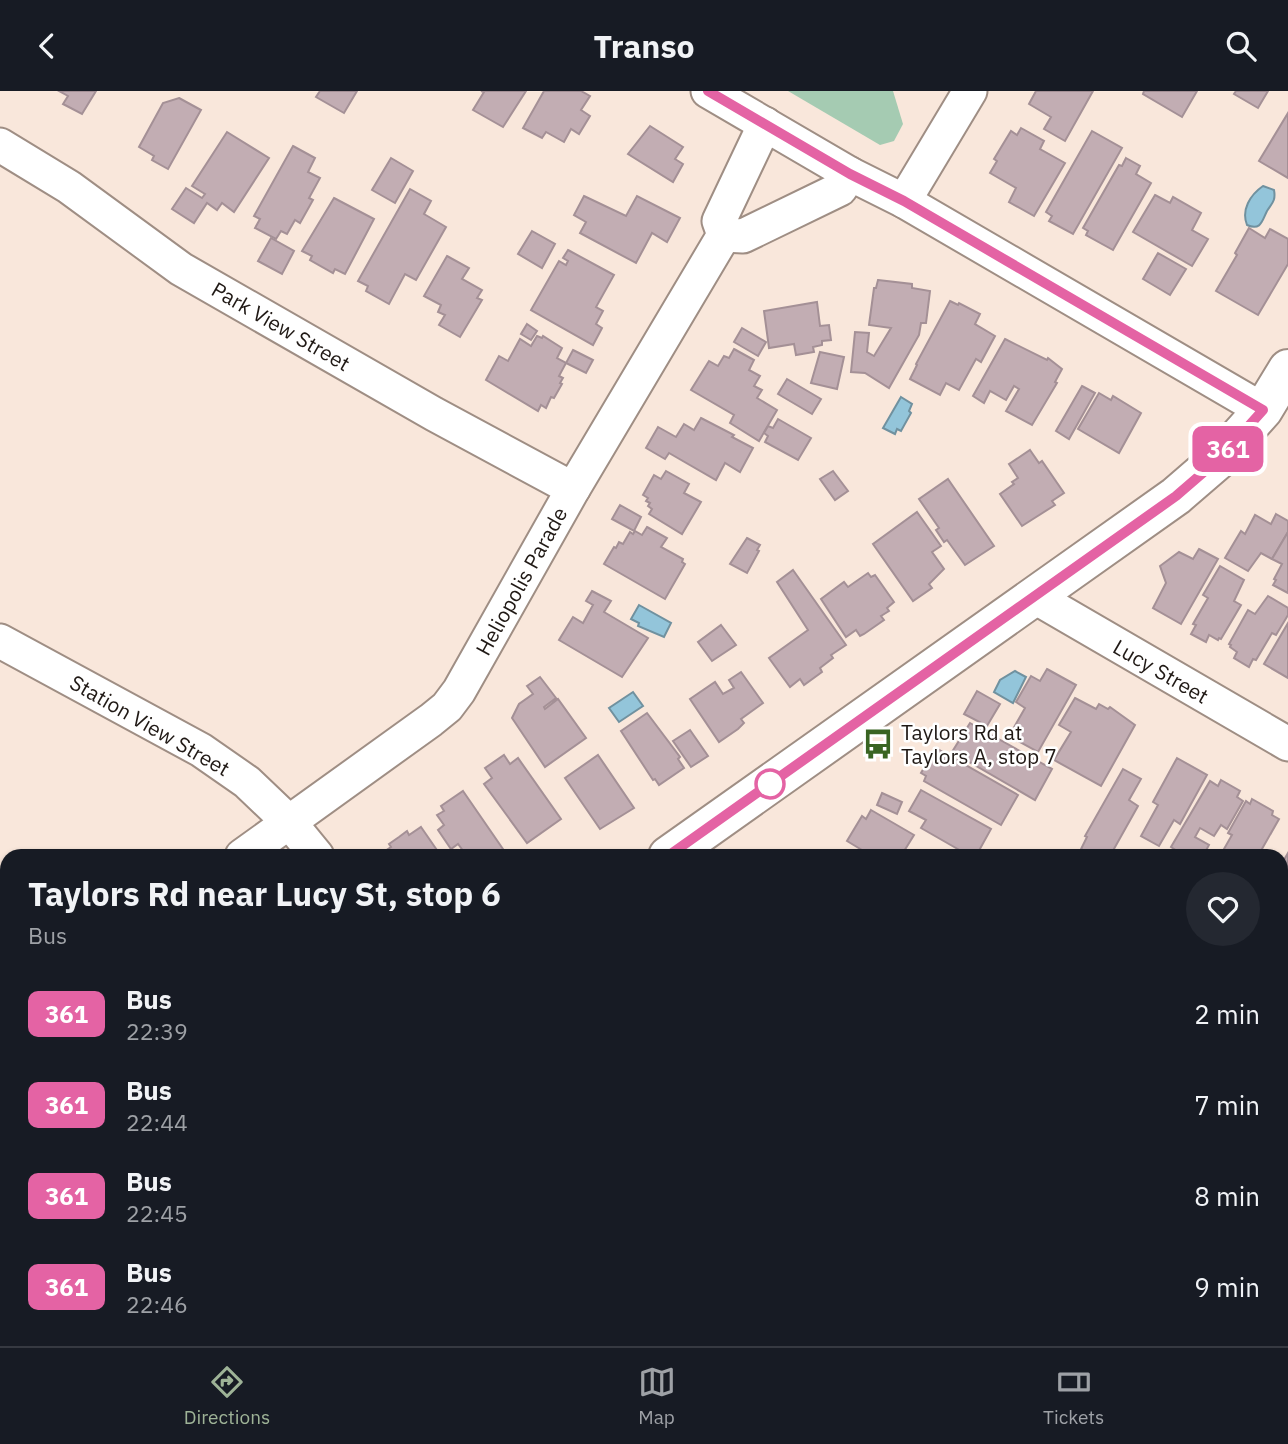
<!DOCTYPE html>
<style>
:root{--surface:#171b24;--page:#242831;--text:#f1f3f6;--muted:#9ea1a6;--line:#363941;--accent:#9eb397}
body{margin:0;font-family:"IBM Plex Sans",sans-serif;background:var(--page);color:var(--text);height:100vh;display:flex;flex-direction:column;font-size:26px;white-space:nowrap}
*{box-sizing:border-box;margin:0}
p{font-size:23px;color:var(--muted)}
.icon{flex:none;width:38px;height:38px;fill:none;stroke:currentColor;stroke-width:2;stroke-linecap:round;stroke-linejoin:round}
.map{position:relative;flex:1;overflow:hidden}
.sheet{position:absolute;left:0px;top:758px;width:1288px;height:499px;display:flex;flex-direction:column;background:var(--surface);border-radius:21px 21px 0 0;box-shadow:0 2px 5px #0004}
.sheet>*{flex:none}
.badge{padding:0 14px;border-radius:10px;font-size:24px;line-height:46px}
.map>.badge{position:absolute;translate:-50% -50%;box-shadow:0 0 0 4px #fff}
.round{display:grid;place-items:center;flex:none;width:74px;height:74px;border-radius:37px;background:var(--page)}
.summary{display:flex;align-items:center;justify-content:space-between;height:119px;padding:0 28px}
h1{font-size:33px;font-weight:800;line-height:52px}
ul{padding:0;list-style:none}
li{display:flex;align-items:center;gap:21px;height:91px;padding:0 28px}
li div{flex:1}
li b{display:block;font-size:26px}
li em{font-style:normal}
li .badge{min-width:77px;font-weight:700;text-align:center}
header{display:flex;justify-content:space-between;align-items:center;height:91px;padding:0 28px;background:var(--surface);font-size:32px;font-weight:800}
.menu{display:flex;justify-content:space-around;align-items:center;height:98px;border-top:2px solid var(--line);background:var(--surface);font-size:19px;color:var(--muted)}
.menu a{display:grid;justify-items:center;gap:4px}
.menu .active{color:var(--accent)}
.map>svg:first-child{display:block}
.green{fill:#a5cbb2}
.water{fill:#93c5da;stroke:#70919f;stroke-width:2}
.building{fill:#c2adb3;stroke:#a49096;stroke-width:2}
.lines{fill:none;stroke-linecap:round;stroke-linejoin:round}
.minor-casing{stroke:#9f8e84;stroke-width:37}
.tertiary-casing{stroke:#9f8e84;stroke-width:42}
.minor{stroke:#fff;stroke-width:33}
.tertiary{stroke:#fff;stroke-width:38}
.line-casing{stroke:#fff;stroke-width:16}
.line{stroke:#e463a4;stroke-width:10}
.stop-dot{fill:#fff;stroke:#e463a4;stroke-width:3.5}
.labels{text-anchor:middle;dominant-baseline:central;stroke-width:5;stroke-linejoin:round;paint-order:stroke}
.street-label{font-size:21px;fill:#201915;stroke:#fff}
.poi-label{font-size:21px;fill:#201915;stroke:#fff;text-anchor:start}
</style>
<header><svg class="icon" aria-label="back" viewBox="0 0 24 24"><path d="M15 5l-7 7 7 7"/></svg>Transo<svg class="icon" aria-label="search" viewBox="0 0 24 24"><circle cx="10" cy="10" r="6"/><path d="M15 15l6 6"/></svg></header>
<div class="map">
<svg width="1288" height="1255" viewBox="0 0 1288 1255">
<rect width="100%" height="100%" fill="#f9e7db"/>
<path class="green" d="M788 0H893L903 33 894 50 880 54Z"/>
<g class="water">
<path d="M1263 95 1274 99C1276 110 1272 112 1267 120 1262 130 1261 140 1247 134 1241 119 1250 104 1263 95Z"/>
<path d="M901 306 912 313 909 320 911 322 901 340 897 338 895 343 883 337Z"/>
<path d="M639 514 671 532 664 546 638 535 639 532 631 528Z"/>
<path d="M1015 580 1026 586 1013 612 994 601 1000 589Z"/>
<path d="M633 601 643 615 619 631 609 617Z"/>
</g>
<g class="building">
<path d="M59 0H96L82 23 63 13 68 5Z"/>
<path d="M320 0H357L344 22 316 6Z"/>
<path d="M481 0H526L503 36 473 19 484 1Z"/>
<path d="M544 0H581L590 5 581 19 590 25 579 43 571 38 564 51 546 41 542 47 523 37Z"/>
<path d="M1036 0H1093L1065 50 1044 38 1051 26 1029 13Z"/>
<path d="M1144 0H1197L1182 26 1143 3Z"/>
<path d="M1236 0H1268L1258 17 1234 3Z"/>
<path d="M179 7 201 19 168 78 152 69 154 65 139 56 163 12Z"/>
<path d="M1288 22V87L1259 70Z"/>
<path d="M650 35 683 56 675 68 683 73 673 91 628 63Z"/>
<path d="M1021 37 1044 50 1040 58 1065 72 1034 125 1009 111 1016 97 990 82 997 70 994 68 1011 40 1017 44Z"/>
<path d="M1092 40 1122 57 1073 143 1049 130 1052 125 1046 121Z"/>
<path d="M227 41 269 67 234 121 222 112 217 119 207 112 194 132 172 118 186 97 202 107 205 103 192 95Z"/>
<path d="M293 55 315 67 308 81 320 87 309 107 313 109 300 132 295 129 287 143 281 140 276 148 255 137 260 128 254 125Z"/>
<path d="M391 67 413 80 395 112 372 99Z"/>
<path d="M1126 67 1140 75 1136 83 1151 92 1113 159 1086 144 1088 140 1083 137 1119 74 1122 75Z"/>
<path d="M410 98 431 110 424 123 446 136 416 189 405 183 389 213 366 200 368 195 358 190Z"/>
<path d="M1155 104 1170 112 1173 106 1201 122 1192 139 1208 148 1192 175 1133 141Z"/>
<path d="M584 105 626 125 637 105 680 127 667 151 652 142 636 172 580 142 586 131 574 124Z"/>
<path d="M334 107 374 128 345 183 335 178 333 182 310 169 312 165 302 160Z"/>
<path d="M1249 137 1265 147 1270 138 1288 148V173L1258 224 1216 200 1237 164 1235 162Z"/>
<path d="M532 140 555 153 542 177 518 163Z"/>
<path d="M271 147 294 160 282 183 258 170Z"/>
<path d="M568 159 614 184 596 216 603 220 596 233 602 237 593 254 531 219 559 170 566 174 568 170 563 167Z"/>
<path d="M1158 162 1186 178 1170 204 1143 188Z"/>
<path d="M447 165 469 177 462 188 482 199 477 207 482 209 460 246 439 234 445 224 438 221 441 214 424 205Z"/>
<path d="M878 189 912 193V197L930 200 926 232H921L919 244 889 297 865 282 851 281 855 241 869 242 867 261 874 265 891 237 869 234 874 197H876Z"/>
<path d="M950 210 958 214 959 212 980 223 975 233 995 245 981 271 976 268 959 299 946 292 940 304 910 288 917 274 916 273Z"/>
<path d="M817 211 820 235 829 234 831 249 822 250V254L813 256 814 261 796 264 794 253 769 257 764 220Z"/>
<path d="M527 233 537 240 531 249 521 243Z"/>
<path d="M742 237 766 251 758 265 734 251Z"/>
<path d="M537 245 542 247 543 245 562 257 557 267 566 272 559 285 563 287 560 292 562 293 554 307 551 306 546 317 541 314 538 320 486 289 499 265 508 270 520 248 531 255Z"/>
<path d="M1005 248 1047 269 1048 267 1062 278 1055 291 1057 292 1032 334 1006 320 1019 298 1014 295 1006 309 990 300 984 312 973 305Z"/>
<path d="M734 258 754 269 749 279 760 285 754 295 762 299 757 307 777 319 759 350 730 332 734 324 691 299 709 270 718 275 724 265 729 267Z"/>
<path d="M573 259 593 269 586 282 566 272Z"/>
<path d="M820 261 844 266 837 298 811 292Z"/>
<path d="M787 288 821 308 812 323 778 303Z"/>
<path d="M1082 295 1095 302 1069 348 1056 340Z"/>
<path d="M1099 302 1111 309 1113 305 1141 322 1119 362 1078 338Z"/>
<path d="M701 327 734 344 732 346 753 357 740 381 725 372 716 389 669 362 665 368 646 357 658 336 676 346 684 333 694 339Z"/>
<path d="M778 328 811 347 798 369 765 351 768 345 764 342 768 335 773 337Z"/>
<path d="M1030 359 1039 372 1042 370 1064 402 1052 410 1055 414 1022 435 1000 403 1014 393 1012 391 1018 387 1009 373Z"/>
<path d="M666 380 689 393 684 402 701 411 682 443 649 423 652 418 648 415 650 412 646 410 648 407 643 404 654 384 661 388Z"/>
<path d="M833 380 848 400 835 409 820 388Z"/>
<path d="M948 388 994 455 965 474 947 449 944 451 936 439 939 437 919 408Z"/>
<path d="M620 414 641 426 634 440 612 428Z"/>
<path d="M917 421 941 455 932 461 944 478 929 493 932 497 913 510 873 453Z"/>
<path d="M1276 423 1288 430V441L1272 468 1261 462 1248 480 1225 467 1241 440 1245 443 1255 424 1271 433Z"/>
<path d="M647 436 667 447 661 456 683 468 682 471 685 473 665 508 604 473 614 456 616 457 619 451 623 453 630 441 633 443 635 440 642 444Z"/>
<path d="M1288 441V502L1273 494 1276 489 1274 488 1282 473 1272 468Z"/>
<path d="M747 447 760 454 757 459 759 460 747 482 730 473Z"/>
<path d="M1199 458 1218 468 1181 533 1153 517 1166 492 1160 475 1179 461 1193 468Z"/>
<path d="M1220 475 1244 489 1234 510 1241 514 1221 548 1219 547 1218 549 1209 544 1206 551 1191 543 1196 534 1193 533 1208 507 1203 504Z"/>
<path d="M793 479 846 554 831 564 833 567 820 577 822 581 804 594 800 588 790 596 769 567 808 539 777 491Z"/>
<path d="M868 482 871 486 875 484 894 511 887 517 889 520 881 525 884 529 864 543 860 545 856 539 846 546 821 508 844 491 848 496Z"/>
<path d="M592 500 611 510 604 521 648 547 622 586 559 549 573 526 583 532 593 514 586 510Z"/>
<path d="M1268 505 1288 517V524L1276 544 1272 542 1256 569 1253 568 1249 576 1234 567 1237 561 1230 556 1231 554 1229 553 1248 519 1255 523Z"/>
<path d="M1288 532V587L1264 573Z"/>
<path d="M721 534 736 554 712 570 698 551Z"/>
<path d="M1047 578 1076 594 1038 661 1009 645 1025 617 1016 611 1031 585 1040 590Z"/>
<path d="M741 581 763 612 741 628 744 632 738 638 719 651 690 608 715 591 723 603 734 597 729 589Z"/>
<path d="M540 586 556 607 544 616 545 618 558 608 586 647 545 676 512 627 519 613 533 603 527 595Z"/>
<path d="M977 600 1000 613 987 635 964 623Z"/>
<path d="M1075 607 1096 618 1099 613 1108 618 1110 616 1135 634 1101 695 1054 669 1071 641 1059 634Z"/>
<path d="M647 622 680 666 678 668 684 677 659 694 655 688 653 689 621 640Z"/>
<path d="M970 632 1052 678 1035 709 952 661Z"/>
<path d="M690 639 708 665 691 676 673 650Z"/>
<path d="M936 657 1018 704 1001 734 924 690 926 685 921 682Z"/>
<path d="M504 664 510 673 518 667 561 728 527 752 484 693 492 687 485 677Z"/>
<path d="M598 664 634 717 600 738 565 687Z"/>
<path d="M1177 667 1207 684 1180 733 1174 729 1159 755 1141 745 1158 714 1153 711Z"/>
<path d="M1123 678 1141 688 1129 709 1138 715 1110 765H1094L1081 758 1087 746 1085 745Z"/>
<path d="M1221 689 1240 700 1237 706 1243 710 1227 738 1221 734 1214 745 1200 737 1195 746 1209 754 1203 765H1174L1177 760 1171 756 1210 690 1218 695Z"/>
<path d="M921 699 991 738 976 765H970L921 737 926 729 909 720Z"/>
<path d="M463 700 505 761 499 765H467L458 753 451 758 438 739 444 734 437 724 444 720 441 715Z"/>
<path d="M882 702 902 711 897 723 877 714Z"/>
<path d="M1252 708 1273 720 1272 724 1279 728 1258 765H1220L1232 744 1228 742 1246 710 1250 713Z"/>
<path d="M871 719 914 744 901 765H872L847 750 862 725 866 728Z"/>
<path d="M421 736 441 765 379 764 391 756 389 753 399 746 407 740 409 744Z"/>
<path d="M1288 762V804L1281 800V774Z"/>
<path d="M1281 889 1288 890V947L1281 945Z"/>
<path d="M7 962V996L0 1001V965Z"/>
<path d="M1281 977 1288 978V1043L1281 1042Z"/>
<path d="M1281 1106 1288 1107V1184L1281 1183Z"/>
<path d="M7 1107V1155L0 1159V1112Z"/>
<path d="M1281 1218 1288 1219V1255L1250 1250H1281Z"/>
<path d="M317 1250H353L352 1255H337Z"/>
<path d="M371 1250H399L398 1255H370Z"/>
<path d="M401 1250H440L439 1255H400Z"/>
<path d="M445 1250H480L479 1255H444Z"/>
<path d="M484 1250H522L521 1255H483Z"/>
<path d="M532 1250H566L564 1255H531Z"/>
<path d="M573 1250H608L607 1255H572Z"/>
<path d="M616 1250H646L645 1255H615Z"/>
<path d="M656 1250H690L689 1253 685 1252V1255H655Z"/>
<path d="M697 1250H732L731 1255H696Z"/>
<path d="M739 1250H771L770 1254 772 1255H738Z"/>
<path d="M825 1250H857L856 1255H824Z"/>
<path d="M867 1250H891L899 1251 898 1255H866Z"/>
</g>
<g class="lines">
<g class="minor-casing">
<g id="minor">
<path d="M708 0 850 83 904 110 1263 319"/>
<path d="M0 54 69 96 181 178 434 323 573 398"/>
<path d="M904 110 970 0"/>
<path d="M724 144 743 145 840 98 850 83"/>
<path d="M1035 506 1288 653"/>
<path d="M0 550 201 659 247 691 290 732 317 765"/>
<path d="M242 765 431 629 447 616 459 600 573 398 724 144 719 130 765 33"/>
<path d="M0 897H7"/>
<path d="M45 1250 49 1255"/>
</g>
</g>
<g class="tertiary-casing">
<g id="tertiary">
<path d="M668 765 1176 405 1220 367 1263 319 1288 278"/>
<path d="M0 1239 7 1234"/>
</g>
</g>
<use href="#minor" class="minor"/>
<use href="#tertiary" class="tertiary"/>
</g>
<g class="lines">
<g class="line-casing">
<path id="line" d="M668 765 1176 405 1220 367 1263 319 904 110 850 83 708 0"/>
</g>
<use href="#line" class="line"/>
</g>
<defs>
<g id="bus-bare" transform="scale(2.415)"><path d="M-5-6H5V4H4V6H2V4H-2V6H-4V4H-5ZM-3.5-4V0h7V-4ZM-3.5 1.2v1.5H-2V1.2ZM2 1.2v1.5H3.5V1.2Z" fill="#396422" stroke="#fff" stroke-width="2.5" paint-order="stroke"/></g>
</defs>
<g fill-rule="evenodd">
<use href="#bus-bare" x="878" y="653"/>
</g>
<circle class="stop-dot" cx="770" cy="693" r="14"/>
<g class="labels">
<g class="street-label">
<text transform="translate(281 235) rotate(30)">Park View Street</text>
<text transform="translate(521 490) rotate(-61)">Heliopolis Parade</text>
<text transform="translate(1161 580) rotate(30)">Lucy Street</text>
<text transform="translate(150 634) rotate(30)">Station View Street</text>
</g>
<g class="poi-label">
<text x="901" y="641">Taylors Rd at<tspan x="901" dy="24">Taylors A, stop 7</tspan></text>
</g>
</g>
</svg>
<b class="badge" style="left:1228px;top:358px;background:#e463a4;color:#fff">361</b>
<section class="sheet">
<div class="summary"><div><h1>Taylors Rd near Lucy St, stop 6</h1><p>Bus</p></div><a class="round"><svg class="icon" aria-label="heart" viewBox="0 0 24 24"><path d="M12 20l-8-8c-3-5 5-10 8-4 3-6 11-1 8 4z"/></svg></a></div>
<ul>
<li><span class="badge" style="background:#e463a4;color:#fff">361</span><div><b>Bus</b><p>22:39</p></div><em>2 min</em></li>
<li><span class="badge" style="background:#e463a4;color:#fff">361</span><div><b>Bus</b><p>22:44</p></div><em>7 min</em></li>
<li><span class="badge" style="background:#e463a4;color:#fff">361</span><div><b>Bus</b><p>22:45</p></div><em>8 min</em></li>
<li><span class="badge" style="background:#e463a4;color:#fff">361</span><div><b>Bus</b><p>22:46</p></div><em>9 min</em></li>
</ul>
</section>
</div>
<nav class="menu">
<a class="active"><svg class="icon" aria-label="directions" viewBox="0 0 24 24"><path d="M12 3l9 9-9 9-9-9zM9 14v-3h6M13 9l2 2-2 2"/></svg>Directions</a>
<a><svg class="icon" aria-label="map" viewBox="0 0 24 24"><path d="M3 6l6-2 6 2 6-2v14l-6 2-6-2-6 2zM9 4v14M15 6v14"/></svg>Map</a>
<a><svg class="icon" aria-label="tickets" viewBox="0 0 24 24"><path d="M3 7h18v10H3zM15 7v10"/></svg>Tickets</a>
</nav>
